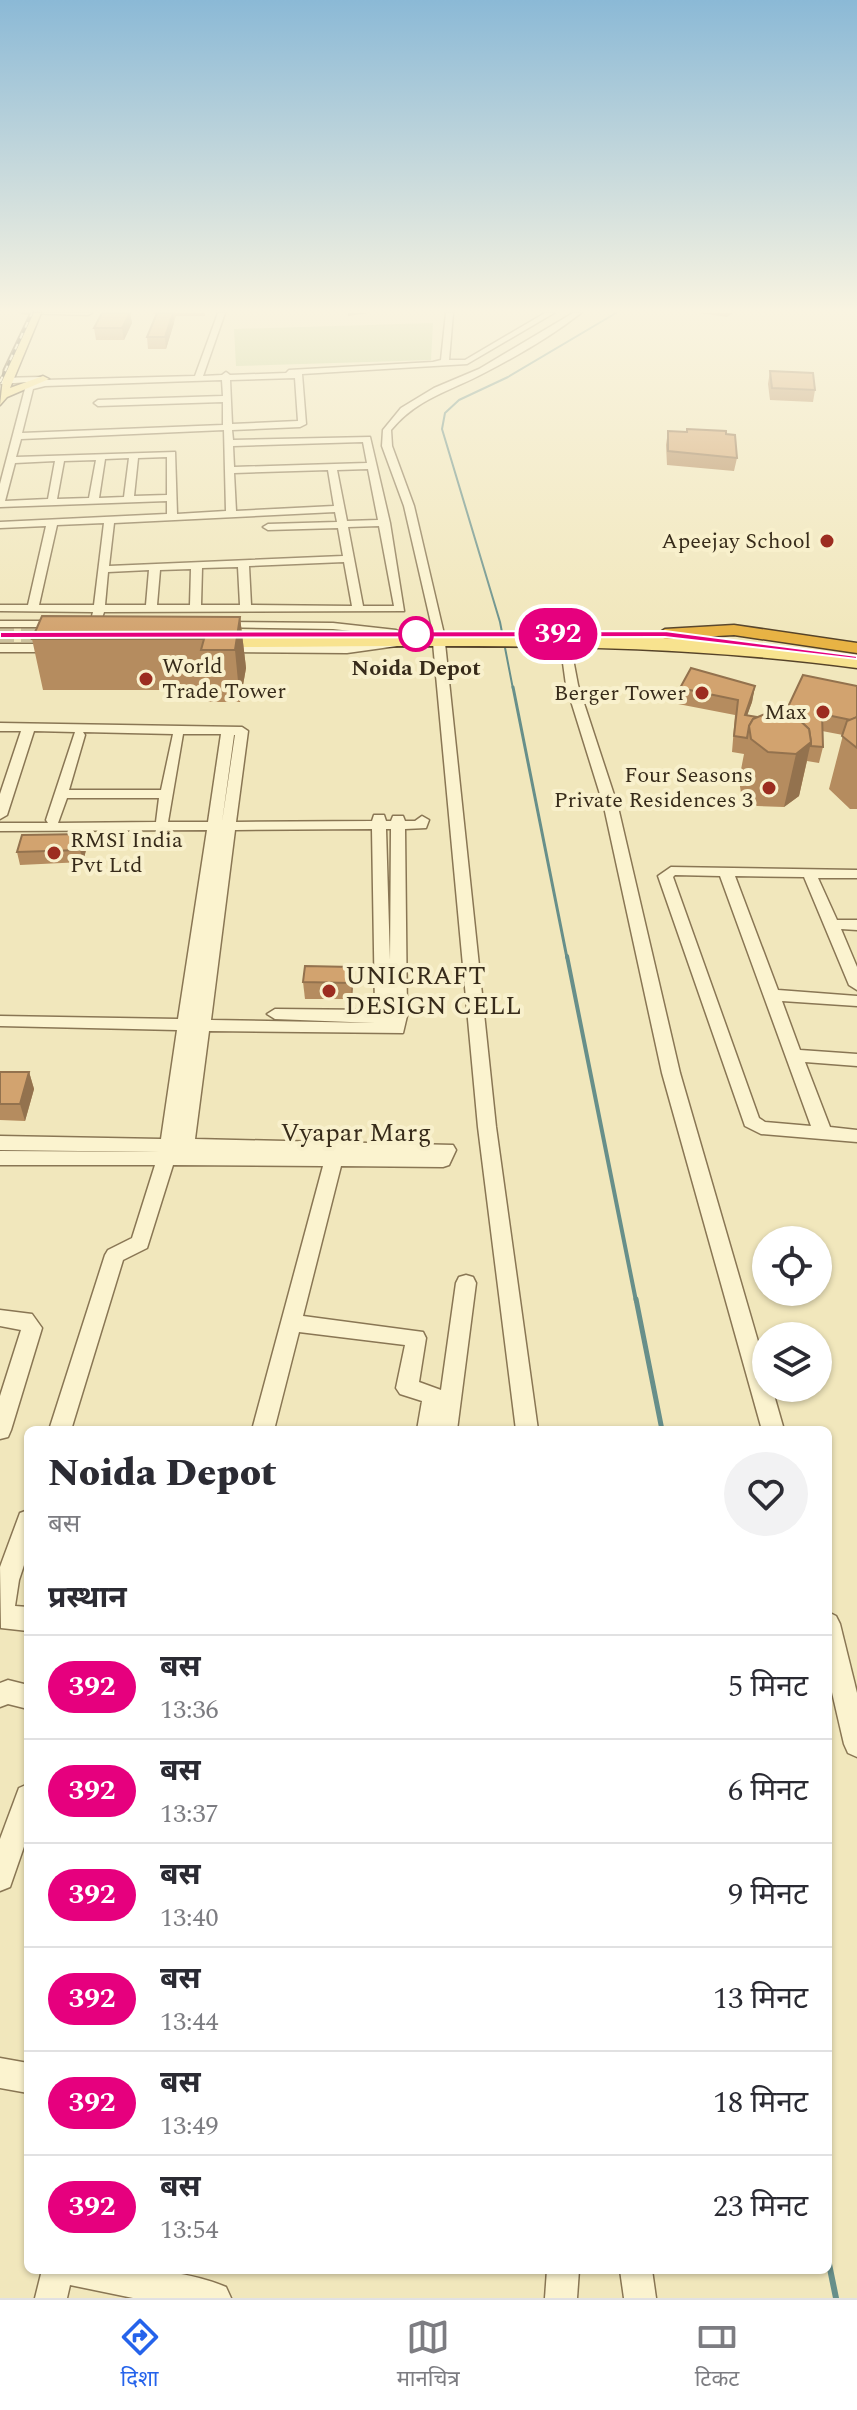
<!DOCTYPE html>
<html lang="hi">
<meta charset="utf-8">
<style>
:root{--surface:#fff;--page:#f2f2f3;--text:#2b2b33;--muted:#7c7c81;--line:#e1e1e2;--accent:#2563eb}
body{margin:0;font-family:Spectral,"Noto Sans Devanagari",serif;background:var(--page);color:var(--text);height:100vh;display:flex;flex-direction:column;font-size:30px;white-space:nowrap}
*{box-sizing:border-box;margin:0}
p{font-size:26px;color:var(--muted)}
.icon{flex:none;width:44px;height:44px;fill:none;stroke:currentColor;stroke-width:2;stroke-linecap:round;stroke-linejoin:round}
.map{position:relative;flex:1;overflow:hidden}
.drawer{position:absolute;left:24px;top:1426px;width:808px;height:848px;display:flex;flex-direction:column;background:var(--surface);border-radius:12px;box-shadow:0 2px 6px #0004}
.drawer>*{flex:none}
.badge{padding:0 16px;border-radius:26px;font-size:28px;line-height:52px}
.controls{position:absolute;left:752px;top:1226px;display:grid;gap:16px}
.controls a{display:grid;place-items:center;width:80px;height:80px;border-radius:50%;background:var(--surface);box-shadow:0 2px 6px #0004;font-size:40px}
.map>.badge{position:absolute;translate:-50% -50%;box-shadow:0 0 0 4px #fff}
h2{padding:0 24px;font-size:30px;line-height:72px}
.round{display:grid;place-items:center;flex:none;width:84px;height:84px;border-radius:42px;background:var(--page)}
.summary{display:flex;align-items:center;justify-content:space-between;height:136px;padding:0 24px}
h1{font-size:38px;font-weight:800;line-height:60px}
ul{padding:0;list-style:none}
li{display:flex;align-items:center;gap:24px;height:104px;padding:0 24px;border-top:2px solid var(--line)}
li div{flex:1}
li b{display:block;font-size:30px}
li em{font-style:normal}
li .badge{min-width:88px;font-weight:700;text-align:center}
.tabs{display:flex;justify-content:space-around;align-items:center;height:112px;border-top:2px solid var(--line);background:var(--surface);font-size:22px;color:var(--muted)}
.tabs a{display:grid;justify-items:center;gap:4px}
.tabs .current{color:var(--accent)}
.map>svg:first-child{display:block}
.green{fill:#c0cf8f}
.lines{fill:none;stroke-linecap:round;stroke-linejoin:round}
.stream-far4{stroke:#678f8a;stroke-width:2}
.stream-far3{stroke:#678f8a;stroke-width:3}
.stream-far2{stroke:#678f8a;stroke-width:4}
.stream-far1{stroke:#678f8a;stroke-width:5}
.stream{stroke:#678f8a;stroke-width:6}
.major-tunnel{stroke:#ccc19c;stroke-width:14;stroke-dasharray:14 7;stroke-linecap:butt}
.minor-casing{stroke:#897654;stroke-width:3}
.major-casing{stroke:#564329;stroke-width:3}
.highway-casing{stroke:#564329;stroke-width:3}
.minor{fill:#fbf3cf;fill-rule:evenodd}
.major{fill:#f8e38f;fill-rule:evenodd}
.highway{fill:#e8b344;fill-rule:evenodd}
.rail-casing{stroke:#372b1a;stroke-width:3}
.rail{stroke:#f8f0cc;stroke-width:2;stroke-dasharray:6;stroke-linecap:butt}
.wall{fill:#b58c5f}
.shaded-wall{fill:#93724e}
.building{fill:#d2a36f;stroke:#93724e;stroke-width:2}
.line{fill:#e6007e;stroke:#fff;stroke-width:2}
.poi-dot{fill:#9c2d20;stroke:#f8f0cc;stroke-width:3}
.stop-dot{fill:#fff;stroke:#e6007e;stroke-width:4}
.labels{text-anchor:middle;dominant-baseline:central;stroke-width:8;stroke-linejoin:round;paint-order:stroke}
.far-poi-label{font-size:22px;fill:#372b1a;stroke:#f8f0cc;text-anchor:end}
.far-stop-label{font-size:22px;font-weight:bold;fill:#372b1a;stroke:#f8f0cc}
.poi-label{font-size:26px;fill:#372b1a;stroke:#f8f0cc;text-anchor:start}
.street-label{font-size:26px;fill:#372b1a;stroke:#f8f0cc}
</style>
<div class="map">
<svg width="857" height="2298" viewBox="0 0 857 2298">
<rect width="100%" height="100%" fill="#f1e7bc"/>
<path class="green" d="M433 323 431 360 236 366 234 329Z"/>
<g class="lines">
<path class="stream-far4" d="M513 689 500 622 442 429 445 413 459 400 508 377 616 313"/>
<path class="stream-far3" d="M513 687 567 958"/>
<path class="stream-far2" d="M567 956 636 1301"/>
<path class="stream-far1" d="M636 1299 662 1430"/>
<path class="stream" d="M828 2259 836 2298"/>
<path class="major-tunnel" d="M0 635H56"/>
<g class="minor-casing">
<g id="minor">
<path d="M22 313H92L88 315Z"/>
<path d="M218 313H225L203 376 222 375 226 372 230 375 286 373 289 370 433 362 441 360 446 313H453L449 360H465L545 313H554L467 364 302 374 306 424 300 427 232 430 233 440 370 437 390 523 404 611 104 612 102 618 98 619 92 616 93 612 0 611V605H28L46 526 0 528V522L167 514V501L0 507V484L26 385 45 380 195 376ZM295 378 298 421 232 424 230 380ZM222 380 223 396 98 400 94 403 98 406 223 402V425L22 433 33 389 45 386ZM224 430 226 511 177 514 175 452 16 457 21 439ZM363 442 367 463 234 467 233 446ZM167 457V495L134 496 138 458ZM129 458 124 497 99 498 105 459ZM96 460 89 498 57 499 64 461ZM55 461 48 499 5 501 15 463ZM368 469 378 520 347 521 337 470ZM328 470 334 506 236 511 234 473ZM335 512 337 522 268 524 263 527 268 530 338 528 343 556 109 566 114 523ZM104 523 94 605H39L57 525ZM379 526 394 606H363L348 527ZM344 562 352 606 251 605 249 566ZM238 567 240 605H201L202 568ZM191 569 190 605H157L160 570ZM149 570 146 605H105L108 572Z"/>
<path d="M573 313H581C553 335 517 356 486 372 449 392 419 397 391 430L392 446 414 506 444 634 434 636 404 506 382 446 383 430 401 408 434 388 479 369Z"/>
<path d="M40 377 43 381 0 384V378Z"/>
<path d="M0 621H61L67 624 61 627H0Z"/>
<path d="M219 622 333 623 396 630 402 633 396 636 333 629 215 627 213 625Z"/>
<path d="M439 640 445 643 496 1127 538 1430H516L478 1127 433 643Z"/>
<path d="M393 641 397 642V646L347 653 222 652 216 648 222 644 347 645Z"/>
<path d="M560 641 570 643 578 685 618 807 680 1073 766 1369V1388H772L784 1430H762L662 1073 604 807 566 685Z"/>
<path d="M0 644H57L63 648 57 652H0Z"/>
<path d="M0 723 242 727 248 731 236 822 372 821 374 815H384L386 821H391L393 816H403L405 821H415L422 816 429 820 426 828 405 829 407 1016 403 1033 209 1031 195 1139 453 1145 456 1150 449 1165 443 1167 341 1166 303 1316 423 1332 426 1338 419 1382 441 1390 456 1283 459 1277 466 1275 473 1277 476 1283 457 1430H417L422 1401 400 1394 396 1388 405 1345 299 1332 274 1430H252L323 1166 173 1165 147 1248 123 1260 71 1430H49L105 1255 108 1250 132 1238 155 1165H0V1151L159 1152 0 1150V1136L161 1139 177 1030 0 1026V1016L178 1019 207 830 0 831V823H48L46 820 75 732 34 731 7 815 0 819V794L21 731H0ZM83 732 173 734 161 790H69L85 735ZM183 734H221L208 822H168ZM234 735H235L222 822ZM67 798H159L156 822 58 823ZM372 829 375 1010 275 1009 267 1014 275 1019 375 1023 211 1020 235 830ZM386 829H391L390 960Z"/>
<path d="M671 867 857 870V878H818L837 920H857V930L841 929 857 967V990L849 985 804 877 735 876 778 990 857 996V1006L782 1001 800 1050 857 1054V1066L805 1062 830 1127 857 1130V1142L761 1134 745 1126 658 876ZM675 875 720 876 811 1126 765 1122 759 1118 673 877Z"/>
<path d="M0 1310 32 1314 42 1328 11 1430 8 1437 0 1439V1396L21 1330 0 1326Z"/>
<path d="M28 1510V1553L19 1580 15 1606 28 1607V1631L1 1628 0 1567 20 1513Z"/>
<path d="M828 1612 836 1616 840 1624 857 1693V1757L848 1753 844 1744 828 1675Z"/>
<path d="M8 1680 28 1685V1709L8 1704 0 1707V1683Z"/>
<path d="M28 1784V1835L10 1887 0 1891V1839L19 1788Z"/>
<path d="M0 2058 28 2063V2093L0 2088Z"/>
<path d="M42 2270C102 2270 169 2263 226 2287L231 2298H133L70 2285 67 2298H35Z"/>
<path d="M547 2270H579L577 2298H545Z"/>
<path d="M620 2270H652L656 2298H624Z"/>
</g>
</g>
<g class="major-casing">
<g id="major">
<path d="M31 313H41L10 388 43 376 49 379 7 397 0 405 4 370Z"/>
<path d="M663 638 753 644 857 658V668C643 639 429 647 213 647L205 642 213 637Z"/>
</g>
</g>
<g class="highway-casing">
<path id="highway" d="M734 625 857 643V653L734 635 665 639 657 634 665 629Z"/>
</g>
<use href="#minor" class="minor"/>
<use href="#major" class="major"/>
<use href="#highway" class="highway"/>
<g class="rail-casing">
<path id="rail" d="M0 382 32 313"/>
</g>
<use href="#rail" class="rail"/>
</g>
<g class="wall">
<path d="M102 313H130L132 323 124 340H96L94 328Z"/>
<path d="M151 313H205V316H176L166 349H148L147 337 156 314Z"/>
<path d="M699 313H733L727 317Z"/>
<path d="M770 371 815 390 813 402 770 400 768 384Z"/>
<path d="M687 429 726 434 737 458 734 471 667 465 666 445 668 431 686 432Z"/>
<path d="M240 617 246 668 240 702H208L206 690H43L32 639Z"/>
<path d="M755 686 752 702 747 715 757 717 787 709 857 686V809H850L829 789 843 735 822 731 823 747 819 763 807 761 799 796 784 807 757 806 741 793 739 780 744 754 732 752 735 715 678 704 680 688Z"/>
<path d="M87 846 83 862 20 865 17 852Z"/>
<path d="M352 967 353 984 352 999H305L303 982Z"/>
<path d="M0 1072H29L34 1089 25 1121 0 1120Z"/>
</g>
<g class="shaded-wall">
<path d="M130 313 132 323 124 340 122 328Z"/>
<path d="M173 313 174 323 166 349 165 337Z"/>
<path d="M348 313H368L348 316Z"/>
<path d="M240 617 246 668 240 702 235 650Z"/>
<path d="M755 686 752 702 742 730 745 715Z"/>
<path d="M811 742 799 796 784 807 796 754Z"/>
<path d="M84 834 87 846 83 862 80 850Z"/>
<path d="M352 967 353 984 352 999 351 983Z"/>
<path d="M29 1072 34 1089 25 1121 20 1104Z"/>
</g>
<g class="building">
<path d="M102 313H130L122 328H94Z"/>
<path d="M157 313H173L165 337H147Z"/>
<path d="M770 371 813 373 815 390 772 388Z"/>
<path d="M687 429 726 431V434L735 435 737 458 668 451V431L687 432Z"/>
<path d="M42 616 240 617 235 650H201L204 639H32Z"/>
<path d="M691 668 755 686 745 715 757 717 753 719 749 726 747 738 734 736 738 700 680 688Z"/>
<path d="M803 675 857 686V717L851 720 822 714 823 747 811 746V742L809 729 787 709Z"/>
<path d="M784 706 809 729 811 742 796 754 768 752 751 739 749 726 753 719Z"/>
<path d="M857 717V748L842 736 847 721Z"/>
<path d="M84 834 80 850 17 852 22 835Z"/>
<path d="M305 966 352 967 351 983 303 982Z"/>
<path d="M0 1072H29L20 1104H0Z"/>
</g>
<linearGradient id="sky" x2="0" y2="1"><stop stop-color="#8bb9d6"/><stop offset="0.49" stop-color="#f9f4e1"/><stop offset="1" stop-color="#f9f4e1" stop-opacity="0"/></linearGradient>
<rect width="857" height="634" fill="url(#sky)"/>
<path class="line" d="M665 631 857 656V659L665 637 0 638V632Z"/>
<g class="poi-dot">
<circle cx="827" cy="541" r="8"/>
<circle cx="146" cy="679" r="8"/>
<circle cx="702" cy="693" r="8"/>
<circle cx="823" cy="712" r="8"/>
<circle cx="769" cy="788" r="8"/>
<circle cx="54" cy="853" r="8"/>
<circle cx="329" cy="991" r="8"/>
</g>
<circle class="stop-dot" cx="416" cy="634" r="16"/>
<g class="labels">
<g class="far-poi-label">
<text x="811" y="541">Apeejay School</text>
<text x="162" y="666" text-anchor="start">World<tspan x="162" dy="25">Trade Tower</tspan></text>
<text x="686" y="693">Berger Tower</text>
<text x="807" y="712">Max</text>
<text x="753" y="775">Four Seasons<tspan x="753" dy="25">Private Residences 3</tspan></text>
<text x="70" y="840" text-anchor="start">RMSI India<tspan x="70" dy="25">Pvt Ltd</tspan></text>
</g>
<g class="far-stop-label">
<text x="416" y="668">Noida Depot</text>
</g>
<g class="poi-label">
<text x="345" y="976">UNICRAFT<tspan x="345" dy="30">DESIGN CELL</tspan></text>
</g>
<g class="street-label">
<text x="356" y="1133">Vyapar Marg</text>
</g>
</g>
</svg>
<div class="controls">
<a><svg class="icon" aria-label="locate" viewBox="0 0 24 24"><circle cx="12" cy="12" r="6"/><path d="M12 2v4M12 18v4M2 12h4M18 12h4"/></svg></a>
<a><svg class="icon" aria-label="layers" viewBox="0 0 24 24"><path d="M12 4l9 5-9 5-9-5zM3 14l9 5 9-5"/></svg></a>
</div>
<b class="badge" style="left:558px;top:634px;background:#e6007e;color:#fff">392</b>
<section class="drawer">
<div class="summary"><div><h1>Noida Depot</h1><p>बस</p></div><a class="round"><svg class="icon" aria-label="heart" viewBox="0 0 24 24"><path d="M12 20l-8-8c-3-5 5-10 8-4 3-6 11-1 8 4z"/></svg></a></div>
<h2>प्रस्थान</h2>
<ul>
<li><span class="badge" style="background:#e6007e;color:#fff">392</span><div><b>बस</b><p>13:36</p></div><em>5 मिनट</em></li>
<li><span class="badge" style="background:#e6007e;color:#fff">392</span><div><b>बस</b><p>13:37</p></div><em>6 मिनट</em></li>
<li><span class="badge" style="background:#e6007e;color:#fff">392</span><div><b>बस</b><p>13:40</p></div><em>9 मिनट</em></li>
<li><span class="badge" style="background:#e6007e;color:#fff">392</span><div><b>बस</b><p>13:44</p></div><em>13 मिनट</em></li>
<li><span class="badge" style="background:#e6007e;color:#fff">392</span><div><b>बस</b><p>13:49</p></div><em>18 मिनट</em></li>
<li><span class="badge" style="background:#e6007e;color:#fff">392</span><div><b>बस</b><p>13:54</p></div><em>23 मिनट</em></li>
</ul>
</section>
</div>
<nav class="tabs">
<a class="current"><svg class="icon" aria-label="directions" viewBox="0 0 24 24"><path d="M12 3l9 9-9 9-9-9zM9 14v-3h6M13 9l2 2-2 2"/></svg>दिशा</a>
<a><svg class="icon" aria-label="map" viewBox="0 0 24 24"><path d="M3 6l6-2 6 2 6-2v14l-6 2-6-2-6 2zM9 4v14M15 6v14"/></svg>मानचित्र</a>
<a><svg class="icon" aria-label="tickets" viewBox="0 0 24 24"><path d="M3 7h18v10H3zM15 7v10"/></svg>टिकट</a>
</nav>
